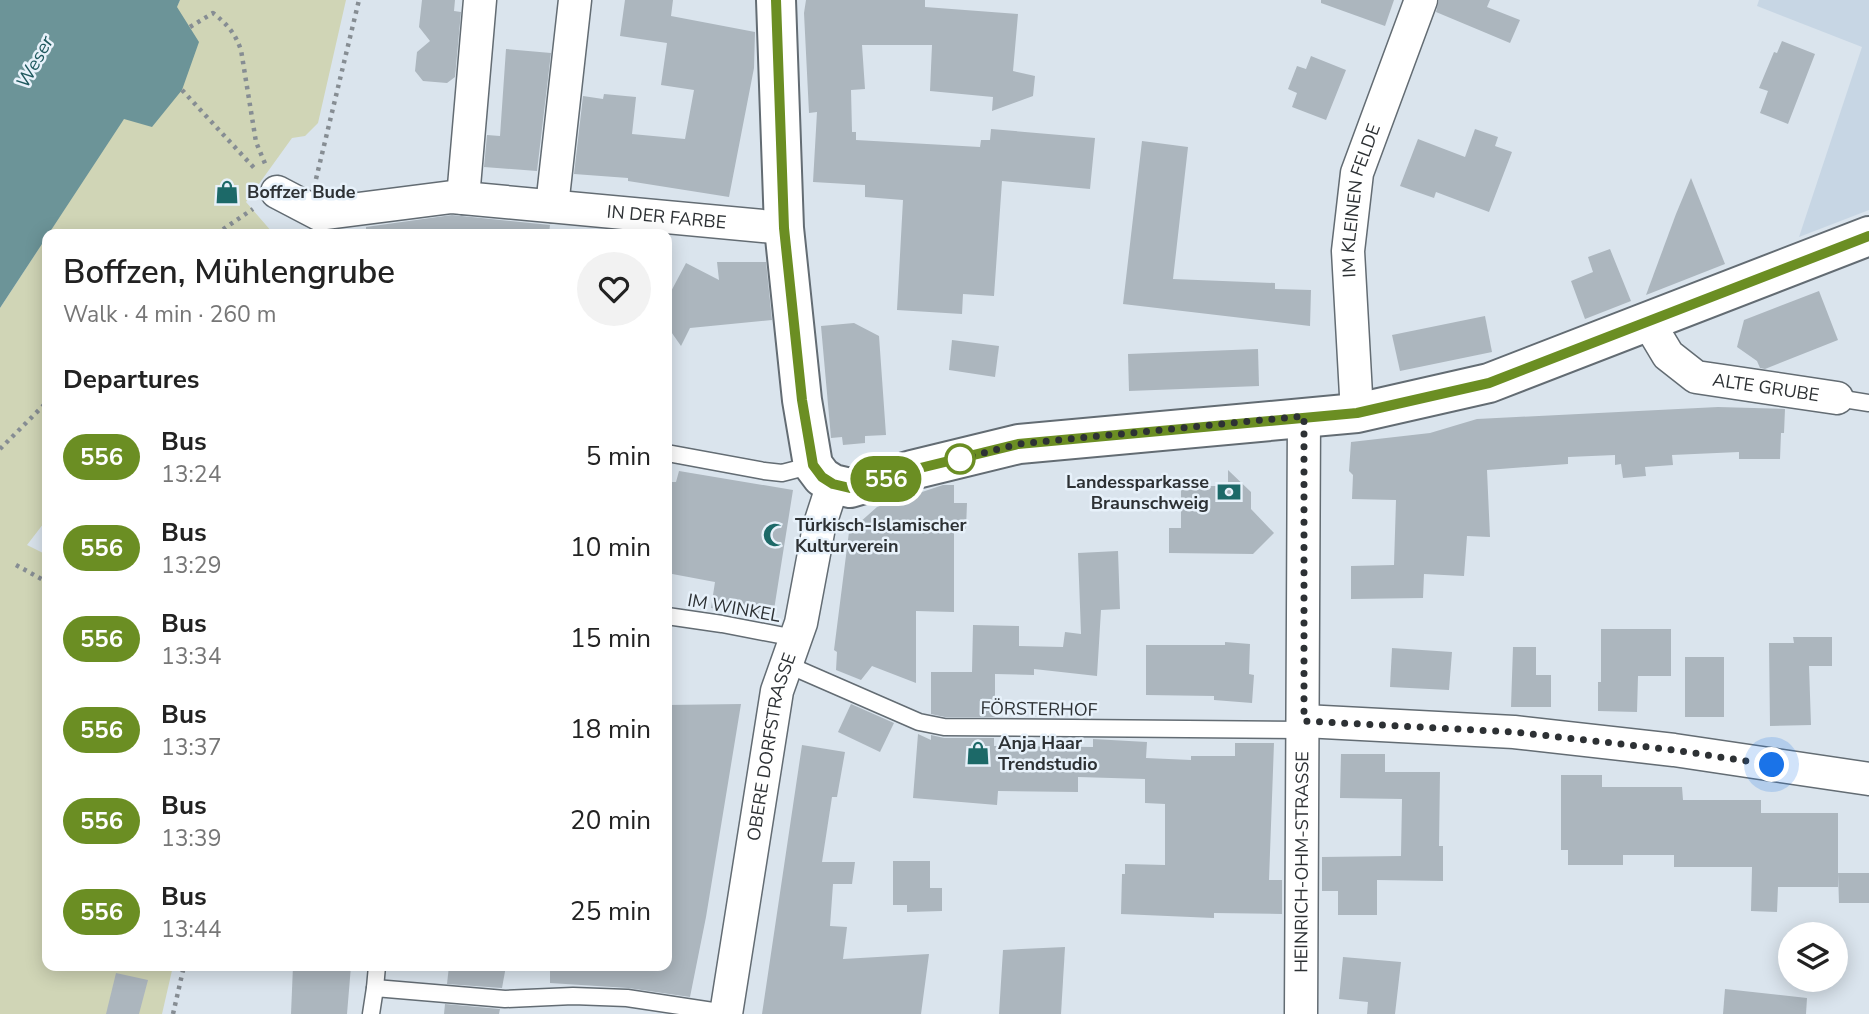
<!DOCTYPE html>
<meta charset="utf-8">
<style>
:root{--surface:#fff;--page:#f2f2f2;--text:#222;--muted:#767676}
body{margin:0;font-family:"Nunito Sans",sans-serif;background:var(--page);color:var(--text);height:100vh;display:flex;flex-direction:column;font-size:26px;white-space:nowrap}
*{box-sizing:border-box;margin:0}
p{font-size:23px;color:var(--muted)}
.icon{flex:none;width:38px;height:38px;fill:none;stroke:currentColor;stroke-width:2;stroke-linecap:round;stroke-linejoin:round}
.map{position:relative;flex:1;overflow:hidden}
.sheet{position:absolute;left:42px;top:229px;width:630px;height:742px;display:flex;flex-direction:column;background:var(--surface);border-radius:14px;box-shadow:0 4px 18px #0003}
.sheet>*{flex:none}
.badge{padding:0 14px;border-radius:23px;font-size:24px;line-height:46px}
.fabs{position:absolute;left:1778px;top:922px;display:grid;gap:14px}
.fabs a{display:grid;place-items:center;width:70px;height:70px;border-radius:50%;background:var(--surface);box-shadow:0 4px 18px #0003;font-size:35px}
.you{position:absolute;width:35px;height:35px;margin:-18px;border:5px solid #fff;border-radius:50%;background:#1a73e8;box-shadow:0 0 0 10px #1a73e833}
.map>.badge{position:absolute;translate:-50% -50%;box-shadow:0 0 0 4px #fff}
h2{padding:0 21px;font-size:26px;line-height:63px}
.round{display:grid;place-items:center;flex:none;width:74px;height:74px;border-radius:37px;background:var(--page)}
.summary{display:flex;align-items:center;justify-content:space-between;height:119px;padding:0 21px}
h1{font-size:33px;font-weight:600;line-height:52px}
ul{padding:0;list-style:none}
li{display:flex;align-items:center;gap:21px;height:91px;padding:0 21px}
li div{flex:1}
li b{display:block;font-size:26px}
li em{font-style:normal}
li .badge{min-width:77px;font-weight:700;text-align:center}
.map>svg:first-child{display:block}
.built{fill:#c7d6e4}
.green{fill:#d0d5b6}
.water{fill:#6c9498}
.building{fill:#acb6be}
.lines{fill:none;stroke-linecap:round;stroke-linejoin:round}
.service-casing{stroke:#636c73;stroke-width:19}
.minor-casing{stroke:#636c73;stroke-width:35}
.tertiary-casing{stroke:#636c73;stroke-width:42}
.path{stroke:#868d93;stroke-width:4.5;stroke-dasharray:3.5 5;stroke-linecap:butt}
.service{stroke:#fff;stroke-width:16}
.minor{stroke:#fff;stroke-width:32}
.tertiary{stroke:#fff;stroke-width:38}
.line-casing{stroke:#fff;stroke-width:16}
.line{stroke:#6b8e23;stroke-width:10}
.walk{stroke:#2d3134;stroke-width:7;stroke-dasharray:0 12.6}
.stop-dot{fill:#fff;stroke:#6b8e23;stroke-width:3.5}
.labels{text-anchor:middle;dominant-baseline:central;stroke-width:5;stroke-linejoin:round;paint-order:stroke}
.poi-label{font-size:18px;font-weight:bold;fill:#2d3134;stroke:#e7f1fa;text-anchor:start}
.street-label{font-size:18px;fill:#2d3134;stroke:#e7f1fa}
.water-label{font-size:19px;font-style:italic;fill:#1e585d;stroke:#e7f1fa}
</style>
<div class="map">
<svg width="1869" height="1014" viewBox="0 0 1869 1014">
<rect width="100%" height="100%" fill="#dae4ed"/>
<path class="built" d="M1759 0H1869V210L1799 237 1862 47 1757 6Z"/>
<g class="green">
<path d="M180 0H346L318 123 305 136 292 138 246 202 272 232 270 234H48L124 118Z"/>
<path d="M47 236V519L27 545 47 555V966H173L162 1014H0V308Z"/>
</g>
<path class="water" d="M0 0H180L177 7 199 42 182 90 152 127 124 119 0 308Z"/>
<g class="building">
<path d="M422 0H455L454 11 461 12 455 77 447 83 423 81 415 71 417 52 430 41 419 27Z"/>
<path d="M625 0H673L671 16 755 32 754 68 729 197 628 181V178L574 174 583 96 603 99 604 94 636 97 632 134 685 139 694 90 661 85 667 43 620 36Z"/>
<path d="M806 0H925V7L1018 14 1013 71 1035 76 1033 96 992 111 993 97 930 91 932 45H862L865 89 851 90 852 132H856V140L980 147 981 140H990L991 129 1095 138 1090 189 1002 181 994 296 963 294 962 314 897 310 903 200 865 197V185L813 182 817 112 809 113 804 13Z"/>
<path d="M1321 0H1394L1385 26 1321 3Z"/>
<path d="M1439 0H1490L1487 7 1520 20 1510 43 1436 12Z"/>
<path d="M1782 41 1815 54 1788 124 1760 113 1768 91 1759 88 1774 52 1777 53Z"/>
<path d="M506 49 551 53 537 171 484 167 487 135 500 136Z"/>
<path d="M1311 56 1346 70 1326 120 1292 107 1297 93 1288 89 1297 66 1306 69Z"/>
<path d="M1475 129 1498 137 1495 146 1512 152 1489 212 1436 192 1434 198 1400 186 1418 139 1465 157Z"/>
<path d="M1142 141 1188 147 1173 279 1275 283V289L1311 290 1310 326 1123 304Z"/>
<path d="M1691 178 1725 264 1646 295 1676 214Z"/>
<path d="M452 215 550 225 549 234H366V227Z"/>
<path d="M1610 249 1631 301 1585 319 1571 281 1593 272 1588 257Z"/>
<path d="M717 262H766L772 320 690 328 681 346 667 326V299L686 263 719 280Z"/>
<path d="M1819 291 1838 340 1765 369 1760 368 1757 361 1737 347 1744 320Z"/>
<path d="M1485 316 1492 352 1400 371 1392 335Z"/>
<path d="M854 323 879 336 886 435 865 436V443L843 445 842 437 831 438 821 326Z"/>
<path d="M952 340 999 346 995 377 949 370Z"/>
<path d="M1258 349 1259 386 1129 391 1128 354Z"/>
<path d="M1718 407 1785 409 1784 433H1781L1780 459H1739V452L1672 455 1673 465 1645 467 1646 476 1623 478 1621 464 1615 465V455L1568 457V464L1487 470 1490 537 1467 536 1464 576 1424 574 1423 598 1351 599V566L1394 565 1396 500 1352 499 1353 475 1349 471 1351 442 1430 433 1477 419Z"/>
<path d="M1228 470 1251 492V509L1274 533 1253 554 1169 553V528H1181V486H1228Z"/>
<path d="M679 471 793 490 773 616 711 608 715 582 667 573V482H676Z"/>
<path d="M943 485H954V503H967L966 529H954V612L916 611V683L872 666 861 680 836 670 837 652 834 650 849 532 877 507Z"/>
<path d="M1118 551 1120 609 1101 610 1097 676 1034 669V675L995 674V717H945L931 714V672H972L973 625 1019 626V646L1063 647 1065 632 1081 634 1078 553Z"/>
<path d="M1601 629H1671V676H1638L1637 712 1598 711V682H1601Z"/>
<path d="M1793 637H1832V666H1809L1811 725 1770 726 1769 643H1794Z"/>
<path d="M1225 642 1250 644 1249 674 1254 675 1252 703 1214 700V696L1146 695V645H1225Z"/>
<path d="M1513 647H1536V675H1551V707H1511Z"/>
<path d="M1392 648 1452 652 1449 690 1390 687Z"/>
<rect x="1685" y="657" width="39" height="60"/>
<path d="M741 704 706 917 690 997 628 988 550 983V966H667V855L672 824H667V705Z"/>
<path d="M851 704 894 723 880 752 838 732Z"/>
<path d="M918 734 931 740V735L944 738H994V746L1093 747V739L1147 742 1146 758 1191 760V756H1235V743H1274L1269 880H1282V914L1214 913V918L1121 914 1122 874H1125V864L1165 865V804L1145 803V779L1078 777V792L998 791 997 805 913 798Z"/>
<path d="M802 745 845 752 837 797H832L822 862H855L852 884H833L830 926 847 927 843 959 929 954 921 1014H762Z"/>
<path d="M1341 754H1385V772H1440L1439 846H1443V881L1377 880V915H1338V891H1322V857L1401 856 1402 799 1340 798Z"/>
<path d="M1561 775H1602V787H1682L1683 800H1761V813H1838V887H1778L1777 912 1751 911 1752 867H1674V855H1623V865H1568V850H1561Z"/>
<path d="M893 861H930V888H942V911L907 912V905H893Z"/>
<path d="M1838 873H1869V903H1839Z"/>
<path d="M1065 947 1061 1014H999L1003 950Z"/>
<path d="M1343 957 1401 962 1395 1014H1367L1368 1002 1339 999Z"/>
<path d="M293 966H351L347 1014H291Z"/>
<path d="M449 966H506L502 988 447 984Z"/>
<path d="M116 973 148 980 139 1014H106Z"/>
<path d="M1725 989 1807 998 1806 1014H1723Z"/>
<path d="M445 1004 500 1009 499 1014H444Z"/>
</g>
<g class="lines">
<g class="service-casing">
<g id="service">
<path d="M1837 398 1869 403"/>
<path d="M667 453 764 471 782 473 813 465"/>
<path d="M667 616 722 624 795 638"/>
<path d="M786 664 919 722 944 727 1304 730"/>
<path d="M375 988 377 966"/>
<path d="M371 1014 375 988 505 999 573 996 627 998 726 1013"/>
</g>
</g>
<g class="minor-casing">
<g id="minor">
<path id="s1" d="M277 192 319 214 452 197 784 228"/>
<path d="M463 198 480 0"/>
<path d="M552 206 575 0"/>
<path id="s2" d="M1647 320 1668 355 1696 377 1837 398"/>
<path id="s3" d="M1357 413 1348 251 1357 173 1421 0"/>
<path d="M1304 721 1514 732 1674 750 1869 779"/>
<path id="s4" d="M726 1014 777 691 801 623 819 527 833 484"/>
<path id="s5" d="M1301 1014 1304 416"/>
</g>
</g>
<g class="tertiary-casing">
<path id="tertiary" d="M776 0 784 228 802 400 813 465 822 477 833 484 850 488 912 470 1019 444 1357 413 1489 383 1869 236"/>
</g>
<g class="path">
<path d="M190 27 213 13C227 24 235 33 241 50L256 142 266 166"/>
<path d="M182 90 257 171"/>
<path d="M316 179 359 0"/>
<path d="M216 234 253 209"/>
<path d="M0 449 47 402"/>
<path d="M16 565 47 582"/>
<path d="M173 1014 184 966"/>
</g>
<use href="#service" class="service"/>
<use href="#minor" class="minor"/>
<use href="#tertiary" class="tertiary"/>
</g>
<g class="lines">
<g class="line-casing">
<path id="line" d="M776 0 784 228 802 400 813 465 822 477 833 484 850 488 871 484 912 470 1018 444 1357 413 1489 383 1869 236"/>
</g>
<use href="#line" class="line"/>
<path class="walk" d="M960 459 1018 444 1304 416V721L1514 732 1674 750 1772 765"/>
</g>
<defs>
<g id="shop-bare" transform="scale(1.89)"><path d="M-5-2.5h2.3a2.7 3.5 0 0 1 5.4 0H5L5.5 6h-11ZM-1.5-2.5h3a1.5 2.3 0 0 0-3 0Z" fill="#1c6968" stroke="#e7f1fa" stroke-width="2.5" paint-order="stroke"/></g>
<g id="bank-bare" transform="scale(1.89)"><path d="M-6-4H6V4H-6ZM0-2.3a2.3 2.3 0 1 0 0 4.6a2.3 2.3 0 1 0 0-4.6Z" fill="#1c6968" stroke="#e7f1fa" stroke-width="2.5" paint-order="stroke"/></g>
<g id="mosque-bare" transform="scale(1.89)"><path d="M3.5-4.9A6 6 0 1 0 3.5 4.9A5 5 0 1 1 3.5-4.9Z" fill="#1c6968" stroke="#e7f1fa" stroke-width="2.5" paint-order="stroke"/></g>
</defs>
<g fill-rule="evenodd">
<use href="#shop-bare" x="227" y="192"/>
<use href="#bank-bare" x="1229" y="492"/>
<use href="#mosque-bare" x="775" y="535"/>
<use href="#shop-bare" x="978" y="753"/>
</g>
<circle class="stop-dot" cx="960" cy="459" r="14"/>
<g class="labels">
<g class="poi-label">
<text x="247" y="192">Boffzer Bude</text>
<text x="1209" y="482" text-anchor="end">Landessparkasse<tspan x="1209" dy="21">Braunschweig</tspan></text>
<text x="795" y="525">Türkisch-Islamischer<tspan x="795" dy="21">Kulturverein</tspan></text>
<text x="998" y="743">Anja Haar<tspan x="998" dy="21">Trendstudio</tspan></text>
</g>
<g class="street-label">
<text stroke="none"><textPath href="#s3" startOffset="214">IM KLEINEN FELDE</textPath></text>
<text stroke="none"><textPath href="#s1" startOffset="397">IN DER FARBE</textPath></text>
<text stroke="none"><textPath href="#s2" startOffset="147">ALTE GRUBE</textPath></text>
<text transform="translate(734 608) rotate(10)">IM WINKEL</text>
<text transform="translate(1039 709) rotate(1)">FÖRSTERHOF</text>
<text stroke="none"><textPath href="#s4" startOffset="271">OBERE DORFSTRASSE</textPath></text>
<text stroke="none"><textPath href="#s5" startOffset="152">HEINRICH-OHM-STRASSE</textPath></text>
</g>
<g class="water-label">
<text transform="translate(35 62) rotate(-61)">Weser</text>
</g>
</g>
</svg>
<div class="fabs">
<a><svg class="icon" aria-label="layers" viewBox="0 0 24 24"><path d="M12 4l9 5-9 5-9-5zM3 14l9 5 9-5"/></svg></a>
</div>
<div class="you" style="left:1772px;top:765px"></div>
<b class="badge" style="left:886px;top:479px;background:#6b8e23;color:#fff">556</b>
<section class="sheet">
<div class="summary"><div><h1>Boffzen, Mühlengrube</h1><p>Walk · 4 min · 260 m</p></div><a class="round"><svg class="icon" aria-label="heart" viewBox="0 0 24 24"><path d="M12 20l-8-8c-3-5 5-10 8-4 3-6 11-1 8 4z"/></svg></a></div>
<h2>Departures</h2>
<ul>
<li><span class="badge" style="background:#6b8e23;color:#fff">556</span><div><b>Bus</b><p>13:24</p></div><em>5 min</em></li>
<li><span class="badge" style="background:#6b8e23;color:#fff">556</span><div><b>Bus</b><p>13:29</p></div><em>10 min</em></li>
<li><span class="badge" style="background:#6b8e23;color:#fff">556</span><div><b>Bus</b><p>13:34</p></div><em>15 min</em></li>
<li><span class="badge" style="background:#6b8e23;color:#fff">556</span><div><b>Bus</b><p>13:37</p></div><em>18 min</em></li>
<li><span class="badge" style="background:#6b8e23;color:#fff">556</span><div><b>Bus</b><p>13:39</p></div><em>20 min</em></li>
<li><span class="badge" style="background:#6b8e23;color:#fff">556</span><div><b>Bus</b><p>13:44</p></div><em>25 min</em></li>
</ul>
</section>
</div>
